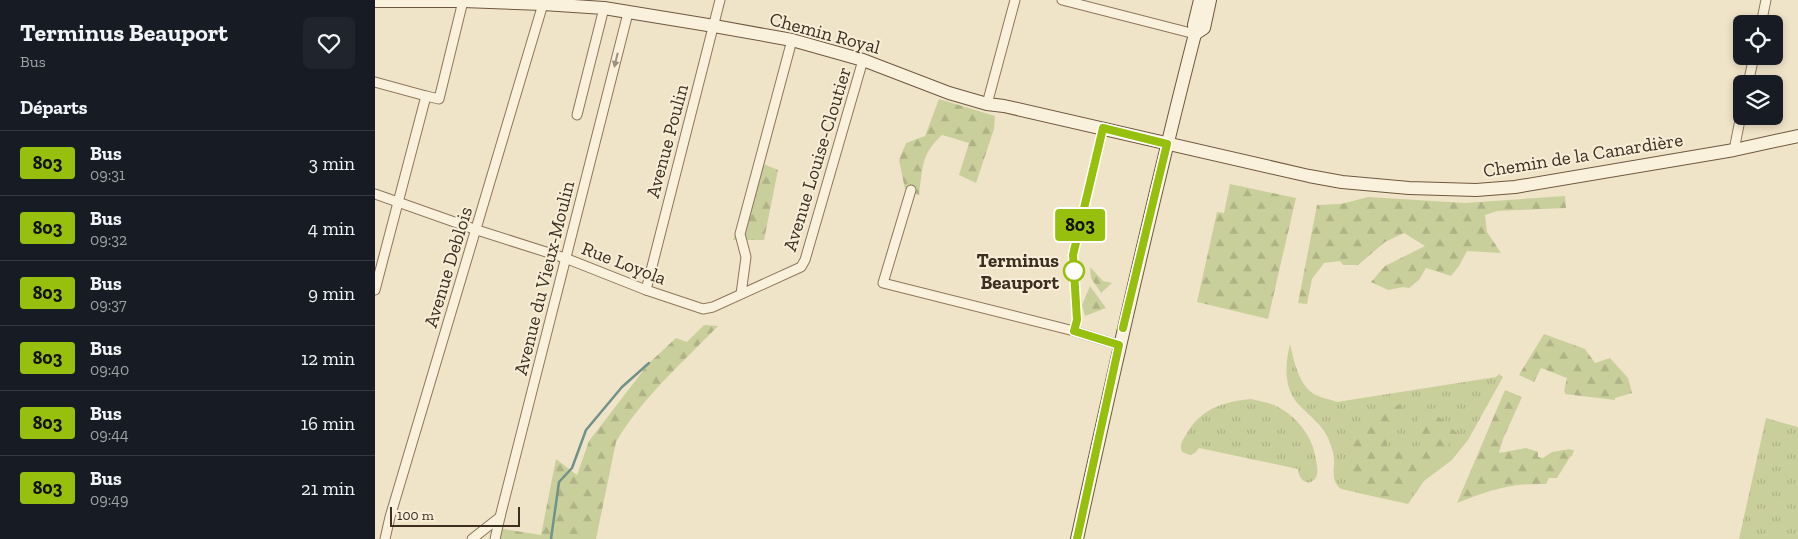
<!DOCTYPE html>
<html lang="fr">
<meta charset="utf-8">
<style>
:root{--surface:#171b24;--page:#20242c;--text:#f1f3f6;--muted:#9ea1a6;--line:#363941}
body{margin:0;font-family:"Zilla Slab",serif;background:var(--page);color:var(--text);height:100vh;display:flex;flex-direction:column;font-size:19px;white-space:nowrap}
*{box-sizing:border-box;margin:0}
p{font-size:16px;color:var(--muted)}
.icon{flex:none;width:28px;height:28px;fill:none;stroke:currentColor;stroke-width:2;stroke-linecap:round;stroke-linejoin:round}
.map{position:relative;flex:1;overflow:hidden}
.details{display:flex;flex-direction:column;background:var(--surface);width:375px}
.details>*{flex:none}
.badge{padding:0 10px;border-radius:4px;font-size:18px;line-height:32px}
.controls{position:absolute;left:1358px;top:15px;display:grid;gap:10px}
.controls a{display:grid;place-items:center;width:50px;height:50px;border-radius:8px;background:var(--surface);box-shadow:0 2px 8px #0003;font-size:25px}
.scale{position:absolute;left:15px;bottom:12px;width:130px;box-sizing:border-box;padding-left:5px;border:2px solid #3d2e20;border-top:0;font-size:14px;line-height:18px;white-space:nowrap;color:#3d2e20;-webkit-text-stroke:4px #f7eed8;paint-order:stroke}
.map>.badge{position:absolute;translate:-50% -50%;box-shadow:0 0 0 2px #fff}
h2{padding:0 20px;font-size:19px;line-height:45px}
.round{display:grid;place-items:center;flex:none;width:52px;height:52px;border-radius:8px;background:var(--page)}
.head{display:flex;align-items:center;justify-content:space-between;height:85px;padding:0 20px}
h1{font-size:24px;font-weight:700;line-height:38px}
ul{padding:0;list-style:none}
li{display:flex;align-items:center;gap:15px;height:65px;padding:0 20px;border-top:1px solid var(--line)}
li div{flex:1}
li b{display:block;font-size:19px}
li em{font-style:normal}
li .badge{min-width:55px;font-weight:700;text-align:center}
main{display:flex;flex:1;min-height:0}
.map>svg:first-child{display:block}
.grass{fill:url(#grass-tufts)}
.forest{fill:url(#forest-firs)}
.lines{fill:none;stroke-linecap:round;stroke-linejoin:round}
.stream{stroke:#6f938a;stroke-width:2.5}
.minor-casing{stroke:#8d765c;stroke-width:11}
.secondary-casing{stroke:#6f573f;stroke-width:14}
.minor{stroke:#faf1dc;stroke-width:9}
.secondary{stroke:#faf1dc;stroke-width:12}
.oneway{fill:#9c907e}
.line-casing{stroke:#fff;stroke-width:11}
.line{stroke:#97bf0d;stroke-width:8}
.stop-dot{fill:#fff;stroke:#97bf0d;stroke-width:2.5}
.labels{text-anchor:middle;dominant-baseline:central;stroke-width:4;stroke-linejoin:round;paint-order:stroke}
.street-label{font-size:19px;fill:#3d2e20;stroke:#f7eed8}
.stop-label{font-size:19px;font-weight:bold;fill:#3d2e20;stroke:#f7eed8;text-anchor:end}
</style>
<main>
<section class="details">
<div class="head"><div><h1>Terminus Beauport</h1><p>Bus</p></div><a class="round"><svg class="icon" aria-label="heart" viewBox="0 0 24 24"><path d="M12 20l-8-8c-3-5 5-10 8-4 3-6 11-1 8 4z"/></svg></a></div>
<h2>Départs</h2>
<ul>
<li><span class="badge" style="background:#97bf0d;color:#111">803</span><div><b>Bus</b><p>09:31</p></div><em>3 min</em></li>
<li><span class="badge" style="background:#97bf0d;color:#111">803</span><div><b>Bus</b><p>09:32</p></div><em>4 min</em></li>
<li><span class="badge" style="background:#97bf0d;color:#111">803</span><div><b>Bus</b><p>09:37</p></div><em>9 min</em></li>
<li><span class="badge" style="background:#97bf0d;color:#111">803</span><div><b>Bus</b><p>09:40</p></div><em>12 min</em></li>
<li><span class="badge" style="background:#97bf0d;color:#111">803</span><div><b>Bus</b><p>09:44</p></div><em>16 min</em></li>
<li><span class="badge" style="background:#97bf0d;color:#111">803</span><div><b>Bus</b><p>09:49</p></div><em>21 min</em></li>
</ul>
</section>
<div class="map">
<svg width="1423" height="539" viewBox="0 0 1423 539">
<defs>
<pattern id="grass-tufts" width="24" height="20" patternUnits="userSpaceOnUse" patternTransform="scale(1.25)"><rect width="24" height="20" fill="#c9cf9b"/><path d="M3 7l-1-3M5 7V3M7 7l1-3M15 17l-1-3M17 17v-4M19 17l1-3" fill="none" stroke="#aeb285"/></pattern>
<pattern id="forest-firs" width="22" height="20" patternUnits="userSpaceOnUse" patternTransform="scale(1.25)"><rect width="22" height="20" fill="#c9cf9b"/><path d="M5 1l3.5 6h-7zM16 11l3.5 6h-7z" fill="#aeb285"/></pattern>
</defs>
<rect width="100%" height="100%" fill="#f0e4c8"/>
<g class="grass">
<path d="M915 344C919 360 923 384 939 394 946 398 955 399 962 402L1121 377 1124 374 1128 377 1093 440 1077 460 1049 481 1033 504 966 489C956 481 959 472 959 461 959 453 956 445 953 438 947 425 935 416 925 406 908 389 910 365 915 344Z"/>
<path d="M876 399C883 401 892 402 899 405 921 415 938 436 941 460 942 466 944 474 940 479 932 488 923 478 923 469L824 448 820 453 815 455 807 452C804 444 808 440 812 433 827 408 848 402 876 399Z"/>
<path d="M1391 418 1423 427V539H1364Z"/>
</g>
<g class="forest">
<path d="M564 99 620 116 619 129 601 183 584 175 594 143 567 135C546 154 548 167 544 195L530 189 524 160 531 143 550 136Z"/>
<path d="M382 161 403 170 389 240H358Z"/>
<path d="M855 184 921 198 893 319 822 302 842 212 849 213Z"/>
<path d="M1190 196 1191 208 1122 211 1110 215 1112 232 1126 253 1092 251 1084 266 1076 276 1051 268 1044 280 1034 288 1028 287 1013 290 996 282 1010 266 1050 246 1029 233 1010 242 983 265H968L965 261 949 263 937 279 932 304 923 303 942 205 966 204 993 197 1090 203Z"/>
<path d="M715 267 728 281 737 283 726 293 716 278Z"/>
<path d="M715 286 731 308 710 316 707 305Z"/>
<path d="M329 325 343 326C308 362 267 398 241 442L221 539H122L123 528 166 535 181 459 202 475 214 441 274 363 301 338 312 342Z"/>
<path d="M1169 334 1210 349 1220 363 1235 358 1253 378 1257 393 1240 398V400L1190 394V392L1189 391 1192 378 1166 368 1159 382 1144 375Z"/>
<path d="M1130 390 1147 397 1128 439 1124 453 1151 448 1163 452V457L1168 458 1177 452 1195 449 1196 450H1199L1197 456 1195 457 1182 478H1174L1171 484C1135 483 1116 490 1082 503Z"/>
<path d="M1028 402 1021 423 1010 438 1013 448 1037 453 1044 446 1048 436 1044 429 1042 411 1055 409 1083 434 1038 485 1020 501 989 494 978 474 973 446 979 430 1000 425 1003 417Z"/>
</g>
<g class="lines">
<path class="stream" d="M176 539 184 482 197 468 211 430 247 387 274 363"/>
<g class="minor-casing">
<g id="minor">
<path d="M687 0 820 34"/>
<path d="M1386 24 1391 0"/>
<path d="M0 82 51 96"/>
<path d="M1373 84 1379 56"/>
<path d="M612 104 640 0"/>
<path d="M202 115 229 8"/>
<path d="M1359 150 1366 115"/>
<path d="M536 190 508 283 699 331 744 345"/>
<path d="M0 194 102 230 190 258 271 290 328 309 338 307 426 267 430 260 488 60"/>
<path d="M0 290 51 96 64 99 88 1"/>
<path d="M271 290 345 0"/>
<path d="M366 294 371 257 365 234 417 40"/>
<path d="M10 539 15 517 168 4"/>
<path d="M97 539 125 517 253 13"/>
<path d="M120 539 125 517"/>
</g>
</g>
<g class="secondary-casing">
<g id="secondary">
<path d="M0 1H88L168 4 229 8 339 26 417 40 488 60 574 93 612 104 629 106 934 176 967 182 1034 188 1101 190 1140 187 1359 150 1423 136"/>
<path d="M820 34 829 28 835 0"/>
<path d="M702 539C739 370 777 201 820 34L819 25 825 0"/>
</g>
</g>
<use href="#minor" class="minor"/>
<use href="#secondary" class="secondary"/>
</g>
<defs><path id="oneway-solid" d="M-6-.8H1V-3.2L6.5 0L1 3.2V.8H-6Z" transform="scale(1.25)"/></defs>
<use class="oneway" href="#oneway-solid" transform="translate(241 60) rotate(104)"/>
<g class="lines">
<g class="line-casing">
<path id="line" d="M702 539 744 345 699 331 702 320 698 255 728 128 792 144 748 328"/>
</g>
<use href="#line" class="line"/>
</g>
<circle class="stop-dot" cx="699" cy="271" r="10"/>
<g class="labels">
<g class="street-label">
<text transform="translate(450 33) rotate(15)">Chemin Royal</text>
<text transform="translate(292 141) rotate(-75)">Avenue Poulin</text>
<text transform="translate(1208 155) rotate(-9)">Chemin de la Canardière</text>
<text transform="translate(442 159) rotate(-73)">Avenue Louise-Cloutier</text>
<text transform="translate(249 263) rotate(21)">Rue Loyola</text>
<text transform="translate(73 267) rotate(-73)">Avenue Deblois</text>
<text transform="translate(169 278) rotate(-76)">Avenue du Vieux-Moulin</text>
</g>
<g class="stop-label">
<text x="684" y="260">Terminus<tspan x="684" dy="22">Beauport</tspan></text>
</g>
</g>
</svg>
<div class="controls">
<a><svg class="icon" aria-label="locate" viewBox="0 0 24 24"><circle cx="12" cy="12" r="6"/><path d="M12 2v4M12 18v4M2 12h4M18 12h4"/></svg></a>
<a><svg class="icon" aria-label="layers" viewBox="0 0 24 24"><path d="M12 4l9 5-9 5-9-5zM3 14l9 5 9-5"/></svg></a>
</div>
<div class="scale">100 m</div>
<b class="badge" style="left:705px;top:225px;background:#97bf0d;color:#111">803</b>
</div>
</main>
